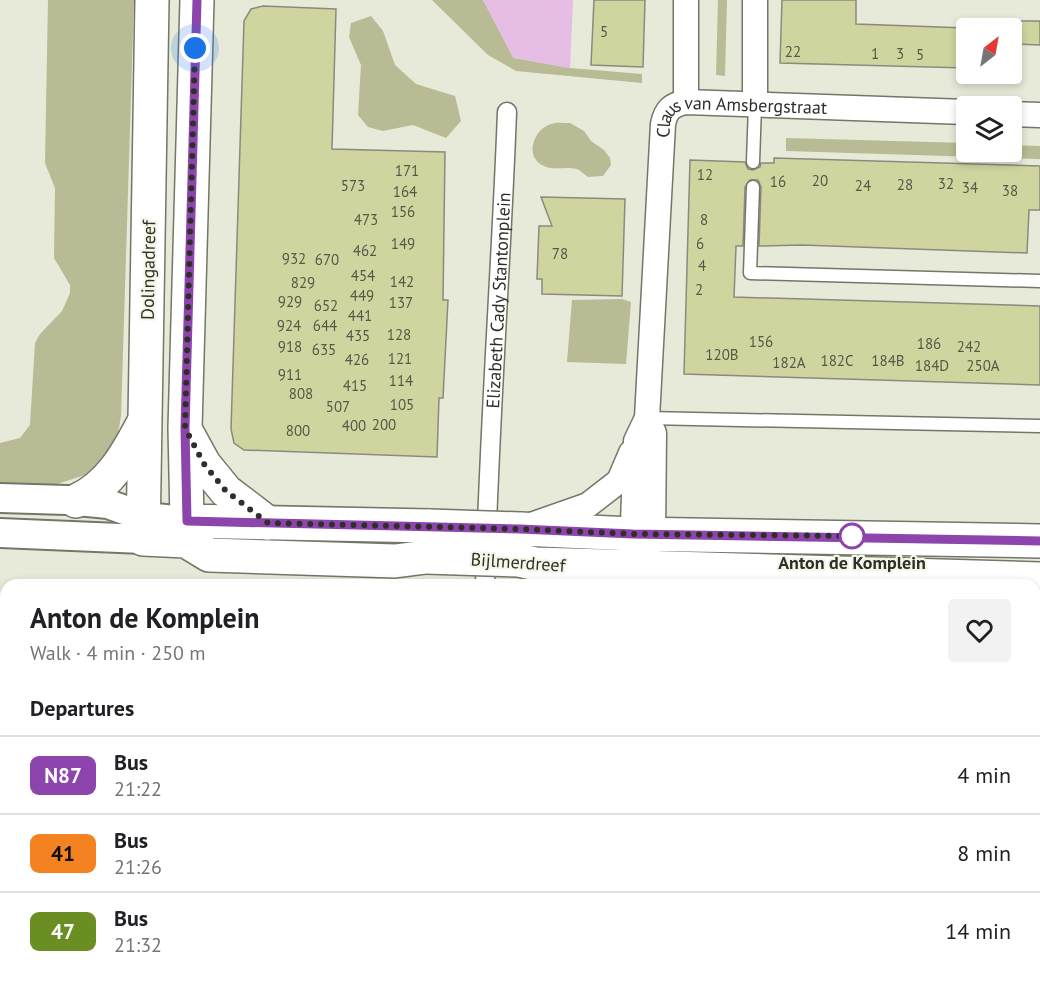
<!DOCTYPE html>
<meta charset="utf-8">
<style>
:root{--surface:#fff;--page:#f2f2f2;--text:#202124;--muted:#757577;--line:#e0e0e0}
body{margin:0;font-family:"PT Sans",sans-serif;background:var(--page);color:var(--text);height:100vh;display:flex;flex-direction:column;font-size:22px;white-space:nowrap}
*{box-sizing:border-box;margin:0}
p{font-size:20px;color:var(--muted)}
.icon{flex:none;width:33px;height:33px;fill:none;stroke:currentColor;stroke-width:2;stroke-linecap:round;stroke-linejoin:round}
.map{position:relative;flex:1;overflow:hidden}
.drawer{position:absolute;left:0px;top:579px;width:1041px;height:404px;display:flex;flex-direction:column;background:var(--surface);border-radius:18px 18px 0 0;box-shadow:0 3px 9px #0003}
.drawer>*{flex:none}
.badge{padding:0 12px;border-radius:9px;font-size:21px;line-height:39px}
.needle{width:39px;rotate:31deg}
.buttons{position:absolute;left:956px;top:18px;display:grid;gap:12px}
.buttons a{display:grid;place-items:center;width:66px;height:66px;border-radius:6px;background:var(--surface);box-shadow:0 3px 9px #0003;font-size:30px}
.you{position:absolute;width:30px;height:30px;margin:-15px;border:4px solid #fff;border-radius:50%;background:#1a73e8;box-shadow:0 0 0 9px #1a73e833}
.map>.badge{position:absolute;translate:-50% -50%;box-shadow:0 0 0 3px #fff}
h2{padding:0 30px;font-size:22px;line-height:54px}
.round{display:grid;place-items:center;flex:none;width:63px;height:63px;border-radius:6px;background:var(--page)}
.head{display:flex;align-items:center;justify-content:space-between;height:102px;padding:0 30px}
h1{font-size:28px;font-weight:600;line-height:45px}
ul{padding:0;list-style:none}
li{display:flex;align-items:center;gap:18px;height:78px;padding:0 30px;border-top:2px solid var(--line)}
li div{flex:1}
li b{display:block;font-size:22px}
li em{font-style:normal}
li .badge{min-width:66px;font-weight:700;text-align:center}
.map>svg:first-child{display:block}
.green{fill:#b8bb93}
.water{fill:#e6bde4}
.building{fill:#d0d5a0;stroke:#8a8b7d;stroke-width:1.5}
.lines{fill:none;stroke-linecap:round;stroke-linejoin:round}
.service-casing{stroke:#747668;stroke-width:15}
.pedestrian-casing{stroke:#747668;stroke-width:21}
.minor-casing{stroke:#747668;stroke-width:27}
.tertiary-casing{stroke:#747668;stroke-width:32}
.secondary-casing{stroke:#747668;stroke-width:36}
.service{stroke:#fff;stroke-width:12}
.pedestrian{stroke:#fff;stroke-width:18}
.minor{stroke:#fff;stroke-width:24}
.tertiary{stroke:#fff;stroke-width:28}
.secondary{stroke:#fff;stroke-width:33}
.secondary-bridge-casing{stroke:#747668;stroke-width:36;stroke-linecap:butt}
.secondary-bridge{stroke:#fff;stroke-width:33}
.line-casing{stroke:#fff;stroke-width:14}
.line{stroke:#8e44ad;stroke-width:9}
.walk{stroke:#2e2f29;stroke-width:6;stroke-dasharray:0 10.8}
.stop-dot{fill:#fff;stroke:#8e44ad;stroke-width:3}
.labels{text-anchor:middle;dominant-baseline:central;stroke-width:4.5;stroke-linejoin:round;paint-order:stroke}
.number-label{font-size:15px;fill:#565847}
.street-label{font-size:18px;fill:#2e2f29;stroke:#f4f6e7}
.stop-label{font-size:18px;font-weight:bold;fill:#2e2f29;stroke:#f4f6e7}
</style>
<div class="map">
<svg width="1040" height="982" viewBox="0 0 1040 982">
<rect width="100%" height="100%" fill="#e7e9d9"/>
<g class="green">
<path d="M48 0H134L121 416 117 439 108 456 88 474 48 487 0 488V443L20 438 30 425 35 343 40 334 62 311 70 293V285L54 258 55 188 45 163Z"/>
<path d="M432 0H483L514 58 570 68 642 74V83L516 71 488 55Z"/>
<path d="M718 0H727L725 76 716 75Z"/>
<path d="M371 16 383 31 395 65 416 84 455 96 461 121 446 138 413 125 383 131 368 127 358 115 361 65 349 37 351 23Z"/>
<path d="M570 123 584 131 591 141 604 150 610 158 611 165 603 176 588 177C585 175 580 170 577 169 566 166 555 171 544 166 524 158 533 129 551 124 556 122 564 123 570 123Z"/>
<path d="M786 138 966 143V152H1011V145L1040 146V159L786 151Z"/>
<path d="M622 299 631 302 626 364 567 362 572 300Z"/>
</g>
<path class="water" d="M483 0H573L570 68 513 58Z"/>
<g class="building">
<path d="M594 0H645L643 67 591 65Z"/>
<path d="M782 0H856V24L966 28V68L780 63Z"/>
<path d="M263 6 336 9 332 149 445 152 443 300H448L443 398H439L437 457 244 450 234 443 231 429 244 21 251 9Z"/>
<path d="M1018 21H1040V45L1017 44Z"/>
<path d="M774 158 1040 166V210H1029L1027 253 802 245 759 246 761 187 758 180H750L745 187 743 246H736L734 297 1040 306V385L684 374 690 160 745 162 748 169 753 170 760 167 761 163H774Z"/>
<path d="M541 197 625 199 622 296 542 294V279H537L539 226H552Z"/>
</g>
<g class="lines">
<g class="service-casing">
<g id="service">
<path d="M753 162 755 105"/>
<path d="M753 187 750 273 1040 281"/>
<path d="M647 418 1040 426"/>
</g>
</g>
<g class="pedestrian-casing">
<g id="pedestrian">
<path id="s1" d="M485 585C489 427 501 270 507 112"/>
<path d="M1035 963H1040"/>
<path d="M416 982 423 976"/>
<path d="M726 982 732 976"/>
</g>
</g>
<g class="minor-casing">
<g id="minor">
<path d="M686 102V0"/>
<path d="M755 105V0"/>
<path d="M1011 114 1040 115"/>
<path d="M531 525 588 505 619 481 631 453"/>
<path d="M647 547 650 544 653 533 654 433 647 418"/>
<path id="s2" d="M632 550 636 441 647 418 663 124C666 110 671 105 686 102L966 112"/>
</g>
</g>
<g class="tertiary-casing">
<g id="tertiary">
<path d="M0 498 67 500 108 504 144 517 187 521 186 541"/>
<path d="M0 533 143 539"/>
</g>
</g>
<g class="secondary-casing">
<g id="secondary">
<path d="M152 0 143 539 186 541 209 555 395 561 426 557"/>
<path d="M197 0 185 428 187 521 430 526"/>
<path d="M187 433 204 464 226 491 268 523"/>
<path d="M76 501C110 486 127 454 144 422"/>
<path d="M520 529 633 534 1040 541"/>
<path d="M518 560 536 564 1040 579"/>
</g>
</g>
<use href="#service" class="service"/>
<use href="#pedestrian" class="pedestrian"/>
<use href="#minor" class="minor"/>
<use href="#tertiary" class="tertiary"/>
<use href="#secondary" class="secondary"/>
<g class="secondary-bridge-casing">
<g id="secondary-bridge">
<path d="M430 526 520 529"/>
<path d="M426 557 518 560"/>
</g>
</g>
<use href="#secondary-bridge" class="secondary-bridge"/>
</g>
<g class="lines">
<g class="line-casing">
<path id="line" d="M197 0 185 428 187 521 520 529 633 534 1040 541"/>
</g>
<use href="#line" class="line"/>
<path class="walk" d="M195 48 185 428 204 464 226 491 268 523 520 529 633 534 852 536"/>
</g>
<circle class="stop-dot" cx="852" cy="536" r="12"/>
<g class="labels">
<g class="number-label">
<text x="604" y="31">5</text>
<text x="793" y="51">22</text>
<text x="875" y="53">1</text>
<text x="900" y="53">3</text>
<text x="920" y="54">5</text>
<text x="407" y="170">171</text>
<text x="705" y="174">12</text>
<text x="820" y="180">20</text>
<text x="778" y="181">16</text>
<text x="946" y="183">32</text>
<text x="905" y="184">28</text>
<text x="353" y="185">573</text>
<text x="863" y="185">24</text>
<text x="970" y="187">34</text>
<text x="1010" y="190">38</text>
<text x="405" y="191">164</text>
<text x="403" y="211">156</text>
<text x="366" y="219">473</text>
<text x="704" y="219">8</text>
<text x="403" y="243">149</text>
<text x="700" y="243">6</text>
<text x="365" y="250">462</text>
<text x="560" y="253">78</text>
<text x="294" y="258">932</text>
<text x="327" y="259">670</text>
<text x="702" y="265">4</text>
<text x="363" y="275">454</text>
<text x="402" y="281">142</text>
<text x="303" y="282">829</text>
<text x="699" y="289">2</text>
<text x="362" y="295">449</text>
<text x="290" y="301">929</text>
<text x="401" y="302">137</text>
<text x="326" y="305">652</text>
<text x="360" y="315">441</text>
<text x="289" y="325">924</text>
<text x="325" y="325">644</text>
<text x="399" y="334">128</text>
<text x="358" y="335">435</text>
<text x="761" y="341">156</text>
<text x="929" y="343">186</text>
<text x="290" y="346">918</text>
<text x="969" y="346">242</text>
<text x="324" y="349">635</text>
<text x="722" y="354">120B</text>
<text x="400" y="358">121</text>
<text x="357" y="359">426</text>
<text x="837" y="360">182C</text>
<text x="888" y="360">184B</text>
<text x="789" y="362">182A</text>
<text x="932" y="365">184D</text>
<text x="983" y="365">250A</text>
<text x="290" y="374">911</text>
<text x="401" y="380">114</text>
<text x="355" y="385">415</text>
<text x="301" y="393">808</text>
<text x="402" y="404">105</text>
<text x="338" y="406">507</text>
<text x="384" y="424">200</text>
<text x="354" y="425">400</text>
<text x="298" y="430">800</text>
</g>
<g class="street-label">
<text stroke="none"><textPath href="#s2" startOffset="510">Claus van Amsbergstraat</textPath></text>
<text transform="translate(148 270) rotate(-89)">Dolingadreef</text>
<text stroke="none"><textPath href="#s1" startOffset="285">Elizabeth Cady Stantonplein</textPath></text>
<text transform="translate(518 562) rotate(4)">Bijlmerdreef</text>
</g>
<g class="stop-label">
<text x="852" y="562">Anton de Komplein</text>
</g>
</g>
</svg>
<div class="buttons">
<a><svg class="needle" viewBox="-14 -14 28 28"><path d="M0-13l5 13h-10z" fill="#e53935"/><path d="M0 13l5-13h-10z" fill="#757577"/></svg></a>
<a><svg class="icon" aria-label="layers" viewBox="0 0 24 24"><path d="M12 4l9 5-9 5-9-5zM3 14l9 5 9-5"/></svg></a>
</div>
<div class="you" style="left:195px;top:48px"></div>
<section class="drawer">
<div class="head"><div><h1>Anton de Komplein</h1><p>Walk · 4 min · 250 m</p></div><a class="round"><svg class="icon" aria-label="heart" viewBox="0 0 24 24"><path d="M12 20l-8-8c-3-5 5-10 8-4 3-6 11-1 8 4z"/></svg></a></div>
<h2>Departures</h2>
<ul>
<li><span class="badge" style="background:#8e44ad;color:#fff">N87</span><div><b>Bus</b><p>21:22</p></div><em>4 min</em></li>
<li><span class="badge" style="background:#f58220;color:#111">41</span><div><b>Bus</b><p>21:26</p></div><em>8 min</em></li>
<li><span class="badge" style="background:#6b8e23;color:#fff">47</span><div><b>Bus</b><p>21:32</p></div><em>14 min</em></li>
</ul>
</section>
</div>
